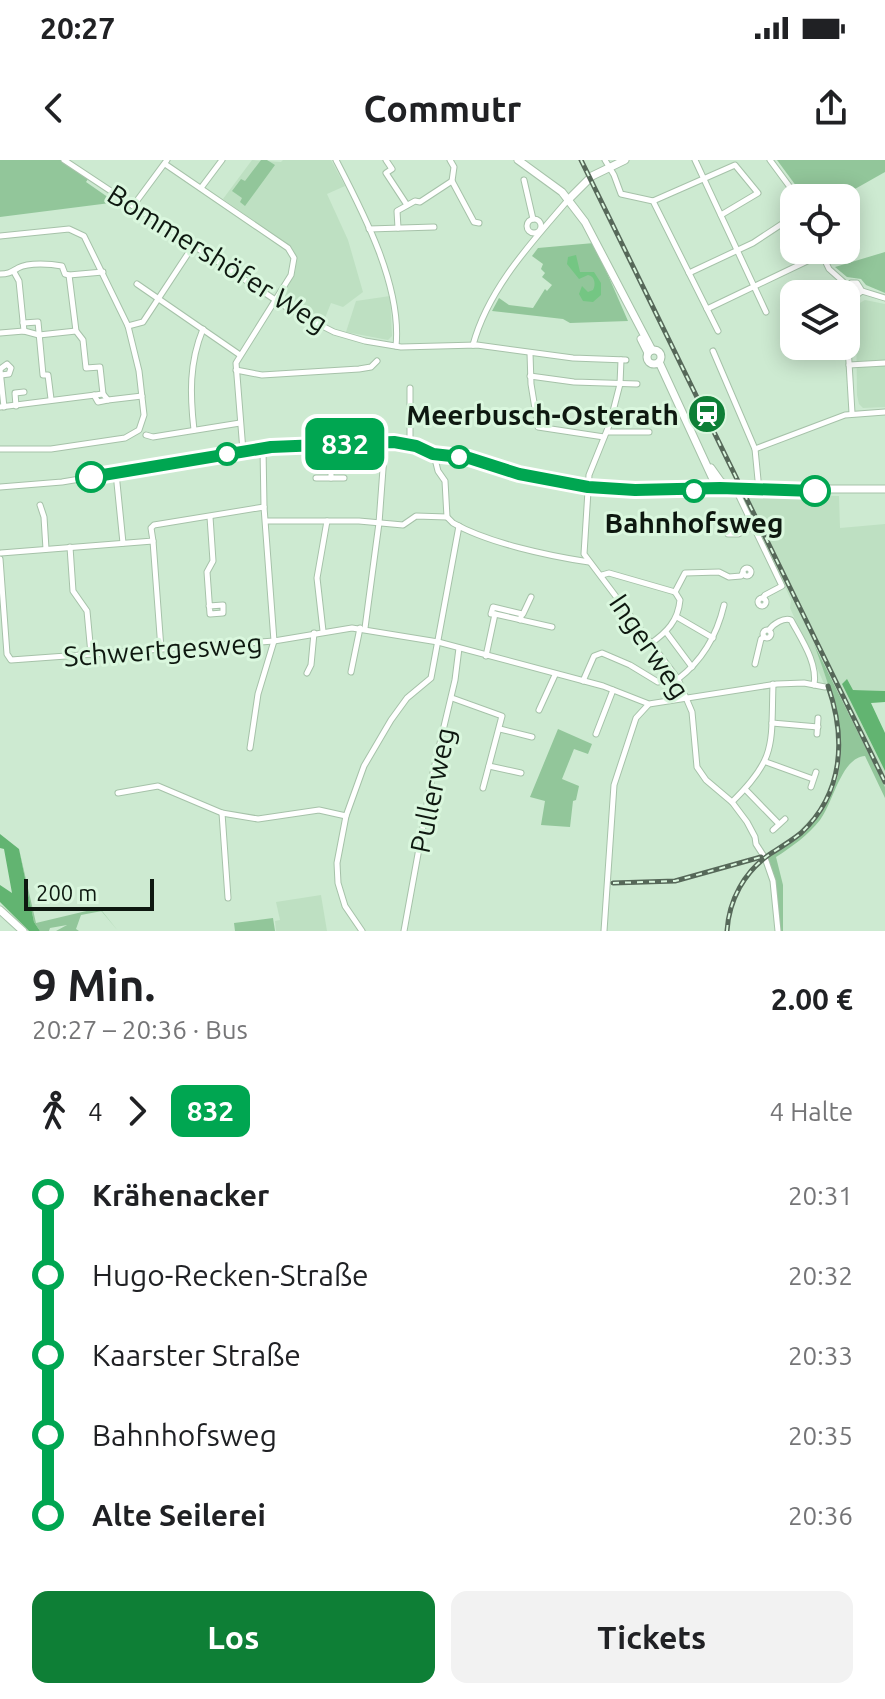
<!DOCTYPE html>
<html lang="de">
<meta charset="utf-8">
<style>
:root{--surface:#fff;--page:#f2f2f2;--text:#202124;--muted:#757577;--accent:#0e7f36}
body{margin:0;font-family:Ubuntu,sans-serif;background:var(--page);color:var(--text);height:100vh;display:flex;flex-direction:column;font-size:30px;white-space:nowrap}
*{box-sizing:border-box;margin:0}
p{font-size:26px;color:var(--muted)}
.icon{flex:none;width:44px;height:44px;fill:none;stroke:currentColor;stroke-width:2;stroke-linecap:round;stroke-linejoin:round}
.map{position:relative;height:771px;overflow:hidden}
.details{display:flex;flex-direction:column;background:var(--surface);flex:1}
.details>*{flex:none}
.badge{padding:0 16px;border-radius:12px;font-size:28px;line-height:52px}
.tools{position:absolute;left:780px;top:24px;display:grid;gap:16px}
.tools a{display:grid;place-items:center;width:80px;height:80px;border-radius:16px;background:var(--surface);box-shadow:0 4px 20px #0003;font-size:40px}
.scale{position:absolute;left:24px;bottom:20px;width:130px;box-sizing:border-box;padding-left:8px;border:4px solid #0e1810;border-top:0;font-size:22px;line-height:28px;white-space:nowrap;color:#0e1810;-webkit-text-stroke:6px #daf7de;paint-order:stroke}
.map>.badge{position:absolute;translate:-50% -50%;box-shadow:0 0 0 4px #fff}
.legs{display:flex;align-items:center;gap:12px;height:88px;padding:0 32px;font-size:26px}
.legs p{margin-inline-start:auto}
.overview{display:flex;align-items:center;justify-content:space-between;height:136px;padding:0 32px}
h1{font-size:44px;font-weight:700;line-height:60px}
.cta{display:flex;gap:16px;margin-top:auto;padding:16px 32px}
.cta a{flex:1;height:92px;border-radius:16px;background:var(--accent);color:#fff;font-size:32px;font-weight:700;line-height:92px;text-align:center}
.cta a+a{background:var(--page);color:var(--text)}
ul{padding:0 32px;list-style:none}
li{display:flex;align-items:center;gap:28px;height:80px;font-size:30px}
li i{display:grid;place-items:center;width:12px;height:100%;margin:0 10px;background:currentColor}
li i::after{content:'';width:20px;height:20px;margin:-10px;border:6px solid;border-radius:50%;background:var(--surface)}
li p{margin-inline-start:auto}
li:first-child i{background:linear-gradient(#0000 50%,currentColor 0)}
li:last-child i{background:linear-gradient(currentColor 50%,#0000 0)}
.status{display:flex;justify-content:space-between;align-items:center;height:56px;padding:0 40px;background:var(--surface);direction:ltr}
.status svg{height:22px;fill:currentColor}
header{display:flex;justify-content:space-between;align-items:center;height:104px;padding:0 32px;background:var(--surface);font-size:36px;font-weight:700}
.map>svg:first-child{display:block}
.built{fill:#bee0c2}
.green{fill:#92c69a}
.forest{fill:#62b471}
.water{fill:#74c683}
.lines{fill:none;stroke-linecap:round;stroke-linejoin:round}
.minor-casing{stroke:#a6c2a9;stroke-width:7}
.secondary-casing{stroke:#a6c2a9;stroke-width:9}
.minor{stroke:#fff;stroke-width:5}
.secondary{stroke:#fff;stroke-width:7}
.rail-casing{stroke:#566859;stroke-width:5}
.rail{stroke:#daf7de;stroke-width:2;stroke-dasharray:6;stroke-linecap:butt}
.line-1-casing{stroke:#fff;stroke-width:18}
.line-1{stroke:#00a651;stroke-width:12}
.stop-1-dot{fill:#fff;stroke:#00a651;stroke-width:4}
.labels{text-anchor:middle;dominant-baseline:central;stroke-width:6;stroke-linejoin:round;paint-order:stroke}
.street-label{font-size:28px;fill:#0e1810;stroke:#daf7de}
.poi-label{font-size:28px;font-weight:bold;fill:#0e1810;stroke:#daf7de;text-anchor:end}
.stop-label{font-size:28px;font-weight:bold;fill:#0e1810;stroke:#daf7de}
</style>
<div class="status"><b>20:27</b><svg viewBox="0 0 49 12"><path d="M0 12V9h3v3zM5 12V6h3v6zM10 12V3h3v9zM15 12V0h3v12zM26 1h20v11H26zM47 4h2v5h-2z"/></svg></div>
<header><svg class="icon" aria-label="back" viewBox="0 0 24 24"><path d="M15 5l-7 7 7 7"/></svg>Commutr<svg class="icon" aria-label="share" viewBox="0 0 24 24"><path d="M12 15V3M7 8l5-5 5 5M5 13v7h14v-7"/></svg></header>
<div class="map">
<svg width="885" height="771" viewBox="0 0 885 771">
<rect width="100%" height="100%" fill="#cdead1"/>
<g class="built">
<path d="M252 0 281 2 283 0H331L345 26 327 34 348 80 363 132 343 147 331 143 323 163 280 138 295 112 297 98 292 88 223 39Z"/>
<path d="M390 136 392 176 388 180 346 172 356 141Z"/>
<path d="M865 140 885 144V247L863 248 859 244 857 235 856 152 858 144Z"/>
<path d="M743 335 839 336 840 368 885 364V531L853 530 842 524 885 611V627L815 484 839 556 842 585 837 617 825 646 808 668 795 680 762 702 758 695 770 692 792 678 819 650 834 615 838 576 836 557 826 528 790 448 791 440Z"/>
<path d="M321 735 327 771H276L275 761 280 760 276 742Z"/>
</g>
<g class="green">
<path d="M0 0H61L88 19 86 22 112 40 110 43 0 57Z"/>
<path d="M261 0H267L275 5 245 46 240 42 242 38 232 31 241 19 245 21Z"/>
<path d="M777 0H885V12L839 38H805Z"/>
<path d="M594 83 628 161 570 163 563 159 492 151 499 138 509 145 533 148 545 129 547 131 552 125 542 117 545 113 541 109 543 104 532 96 538 88Z"/>
<path d="M885 92V133L866 125 861 119 847 117 835 107Z"/>
<path d="M814 484 885 627V638L865 596C841 598 834 641 820 660 808 675 792 687 776 697L783 725V771H778L776 738 766 698C864 638 849 579 814 484Z"/>
<path d="M558 569 592 584 588 594 574 589 562 619 579 626 576 640 573 641 570 667 541 665 545 641 530 637Z"/>
<path d="M19 689 36 763 99 748 118 771 102 751 81 755 76 769 79 771H56L67 765 50 768 49 771H40L34 762Z"/>
<path d="M273 758 275 771H235L234 763Z"/>
</g>
<g class="forest">
<path d="M847 519 853 530 885 531V542L871 543 885 573V611L842 524Z"/>
<path d="M0 674 19 689 34 762 40 771H29L0 742V725L12 733 4 689 0 688Z"/>
</g>
<path class="water" d="M576 95 580 112H594L601 123V135L593 142 583 141 579 134 582 126 588 132 593 130C596 125 595 116 588 115L579 119 567 104 568 97Z"/>
<g class="lines">
<g class="minor-casing">
<g id="minor">
<path d="M64 0 289 149 334 172 365 181 401 187 477 185 573 198 626 200"/>
<path d="M336 0C363 52 402 126 396 186"/>
<path d="M386 0 392 9 386 13 407 45"/>
<path d="M450 0 454 7 452 21 474 62 479 63"/>
<path d="M605 0 614 15 621 34 653 41 718 171"/>
<path d="M695 0 766 152"/>
<path d="M770 0 798 38"/>
<path d="M165 4 288 88 294 98 291 115 236 203 243 291"/>
<path d="M524 20 533 59"/>
<path d="M201 28 222 0"/>
<path d="M653 41 735 5 758 33 721 55"/>
<path d="M133 46 167 0"/>
<circle cx="534" cy="66" r="7"/>
<path d="M398 68 397 51 415 41 420 42 452 21"/>
<path d="M369 69 434 67"/>
<path d="M0 76 69 69 84 76 128 166 139 211 144 255 139 270 125 278 51 289H0"/>
<path d="M820 90 829 109 848 126"/>
<path d="M14 112 19 121 24 171"/>
<path d="M689 113 753 83 794 56"/>
<path d="M0 114C9 114 11 112 18 108 29 102 52 104 62 106L65 114 69 115 103 112"/>
<path d="M69 115 76 171 83 180 86 208 100 207 103 234"/>
<path d="M137 124 240 195"/>
<path d="M862 131 854 137 848 134 847 128 851 123H857L862 131 885 138"/>
<path d="M851 136 847 169 852 253"/>
<path d="M707 149 822 94"/>
<path d="M23 163 38 162 43 215H48L51 239"/>
<path d="M128 166 143 162 193 86"/>
<path d="M0 173 24 171 39 175 76 171"/>
<path d="M473 185C488 129 531 83 568 40"/>
<path d="M713 191 755 289 758 320"/>
<path d="M530 193 531 224 538 267 604 277"/>
<path d="M621 200 620 224 610 263 589 315 584 394 678 519 692 552 697 607 706 620 732 642 747 662 755 677 756 684 765 698 773 721 778 771"/>
<path d="M849 205 885 203"/>
<path d="M0 209 7 204 11 208 9 214 1 215"/>
<path d="M0 210 4 247"/>
<path d="M236 210 262 215 359 209 371 207 377 201"/>
<path d="M530 216 574 222 637 224"/>
<path d="M94 235 98 242 108 240"/>
<path d="M16 246 15 233 24 232"/>
<path d="M0 247 103 234 108 240 142 236"/>
<path d="M194 270C190 235 189 203 203 169"/>
<path d="M607 272H649"/>
<path d="M146 275 153 277 240 263"/>
<path d="M410 284V228"/>
<path d="M755 289 845 255 885 252"/>
<path d="M434 295 438 311 445 321 447 357 453 363C488 383 549 396 589 402"/>
<path d="M116 313 123 383"/>
<path d="M316 318H331V284"/>
<path d="M331 318H344"/>
<path d="M0 327 62 322 271 287 394 282 416 286 433 294 467 298 519 314 588 327 700 331 720 327"/>
<path d="M736 330 782 426 765 435 763 438"/>
<path d="M40 345 44 357 46 389"/>
<path d="M266 361H359L403 365 416 356 447 357"/>
<path d="M728 374H738L752 367"/>
<path d="M153 381 161 489"/>
<path d="M70 387 73 431 87 451 91 494"/>
<path d="M1 393 153 381 151 368 154 365 264 347"/>
<path d="M0 399 7 494 11 500 274 481 352 468 438 482 603 526 649 544 777 524 804 523 825 527"/>
<circle cx="747" cy="412" r="4"/>
<path d="M602 415 609 413 675 432"/>
<path d="M675 432 685 413 719 412 729 417 741 416 743 413"/>
<circle cx="762" cy="442" r="4"/>
<path d="M209 446 223 445V453L210 454 207 412 213 401 210 357"/>
<path d="M495 454 552 467"/>
<path d="M523 454 531 437"/>
<path d="M677 457 713 478"/>
<path d="M365 468 379 363 385 282"/>
<circle cx="767" cy="474" r="4"/>
<path d="M769 470C773 464 784 457 791 460 801 479 818 503 814 525"/>
<path d="M323 471 317 418 327 361"/>
<path d="M666 472 692 507"/>
<path d="M650 484C667 472 678 461 680 440L675 432"/>
<path d="M486 496 495 454H491L493 447 522 454 520 460"/>
<path d="M755 504 761 479 764 477"/>
<path d="M351 512 360 468"/>
<path d="M307 513 311 505 314 473"/>
<path d="M678 519C703 500 717 475 724 445"/>
<path d="M583 521 594 496 602 493 630 505 658 522 674 514"/>
<path d="M452 538 502 556 483 628"/>
<path d="M539 550 555 515"/>
<path d="M772 563 818 567"/>
<path d="M500 569 532 577"/>
<path d="M596 574 613 530"/>
<path d="M817 574 818 558"/>
<path d="M250 588 258 534 274 481 264 347 263 288"/>
<path d="M766 602 813 619"/>
<path d="M489 606 521 613"/>
<path d="M811 627 816 612"/>
<path d="M745 629 779 664"/>
<path d="M118 633 158 626 222 653 258 659 319 650 346 656"/>
<path d="M732 642C777 598 771 585 773 524"/>
<path d="M222 653 228 738"/>
<path d="M773 670 785 659"/>
<path d="M362 771 345 746 338 723 337 703 346 656 364 606 391 560 407 538 431 518 459 366"/>
<path d="M404 771 432 617 455 520 459 488"/>
<path d="M604 771 614 625 636 558 648 545"/>
</g>
</g>
<g class="secondary-casing">
<g id="secondary">
<path d="M518 0 562 32 585 62 652 190"/>
<path d="M568 40 592 16 625 0"/>
<path d="M641 179 648 193"/>
<circle cx="654" cy="197" r="7"/>
<path d="M659 202 712 317 722 329H885"/>
<path d="M711 308 721 322 734 329"/>
<path d="M0 750 23 771"/>
</g>
</g>
<use href="#minor" class="minor"/>
<use href="#secondary" class="secondary"/>
<g class="rail-casing">
<g id="rail">
<path d="M581 0 885 622"/>
<path d="M613 723 675 721 761 697"/>
<path d="M727 771C729 740 744 712 770 694 781 687 791 681 801 673 844 633 846 578 828 526"/>
</g>
</g>
<use href="#rail" class="rail"/>
</g>
<g class="lines">
<g class="line-1-casing">
<path id="line-1" d="M91 317 271 287 394 282 416 286 433 294 469 298 519 314 588 327 635 330 720 328 815 331"/>
</g>
<use href="#line-1" class="line-1"/>
</g>
<defs>
<g id="station-disc" transform="scale(2)"><circle r="9.5" fill="#0e7f36" stroke="#daf7de"/><path d="M-3-6H3Q5-6 5-4V2Q5 4 3 4L4.5 6H3L1.5 4h-3L-3 6H-4.5L-3 4Q-5 4-5 2V-4Q-5-6-3-6ZM-3.5-4v3h7v-3ZM-3.5 1v1.5H-2V1ZM2 1v1.5H3.5V1Z" fill="#fff"/></g>
</defs>
<g fill-rule="evenodd">
<use href="#station-disc" x="707" y="254"/>
</g>
<g class="stop-1-dot">
<circle cx="227" cy="294" r="10"/>
<circle cx="459" cy="297" r="10"/>
<circle cx="91" cy="317" r="14"/>
<circle cx="694" cy="331" r="10"/>
<circle cx="815" cy="331" r="14"/>
</g>
<g class="labels">
<g class="street-label">
<text transform="translate(218 98) rotate(32)">Bommershöfer Weg</text>
<text transform="translate(650 486) rotate(56)">Ingerweg</text>
<text transform="translate(163 489) rotate(-4)">Schwertgesweg</text>
<text transform="translate(432 630) rotate(-78)">Pullerweg</text>
</g>
<g class="poi-label">
<text x="679" y="254">Meerbusch-Osterath</text>
</g>
<g class="stop-label">
<text x="694" y="362">Bahnhofsweg</text>
</g>
</g>
</svg>
<div class="tools">
<a><svg class="icon" aria-label="locate" viewBox="0 0 24 24"><circle cx="12" cy="12" r="6"/><path d="M12 2v4M12 18v4M2 12h4M18 12h4"/></svg></a>
<a><svg class="icon" aria-label="layers" viewBox="0 0 24 24"><path d="M12 4l9 5-9 5-9-5zM3 14l9 5 9-5"/></svg></a>
</div>
<div class="scale">200 m</div>
<b class="badge" style="left:345px;top:284px;background:#00a651;color:#fff">832</b>
</div>
<section class="details">
<div class="overview"><div><h1>9 Min.</h1><p>20:27 – 20:36 · Bus</p></div><b>2.00 €</b></div>
<div class="legs"><svg class="icon" aria-label="walk" viewBox="0 0 24 24"><circle cx="13" cy="4" r="2"/><path d="M13 8l-2 6 4 7M11 14l-3 7M7 12l3-4h3l4 4"/></svg>4<svg class="icon" aria-label="forward" viewBox="0 0 24 24"><path d="M9 5l7 7-7 7"/></svg><b class="badge" style="background:#00a651;color:#fff">832</b><p>4 Halte</p></div>
<ul>
<li><i style="color:#00a651"></i><b>Krähenacker</b><p>20:31</p></li>
<li><i style="color:#00a651"></i><span>Hugo-Recken-Straße</span><p>20:32</p></li>
<li><i style="color:#00a651"></i><span>Kaarster Straße</span><p>20:33</p></li>
<li><i style="color:#00a651"></i><span>Bahnhofsweg</span><p>20:35</p></li>
<li><i style="color:#00a651"></i><b>Alte Seilerei</b><p>20:36</p></li>
</ul>
<div class="cta"><a>Los</a><a>Tickets</a></div>
</section>
